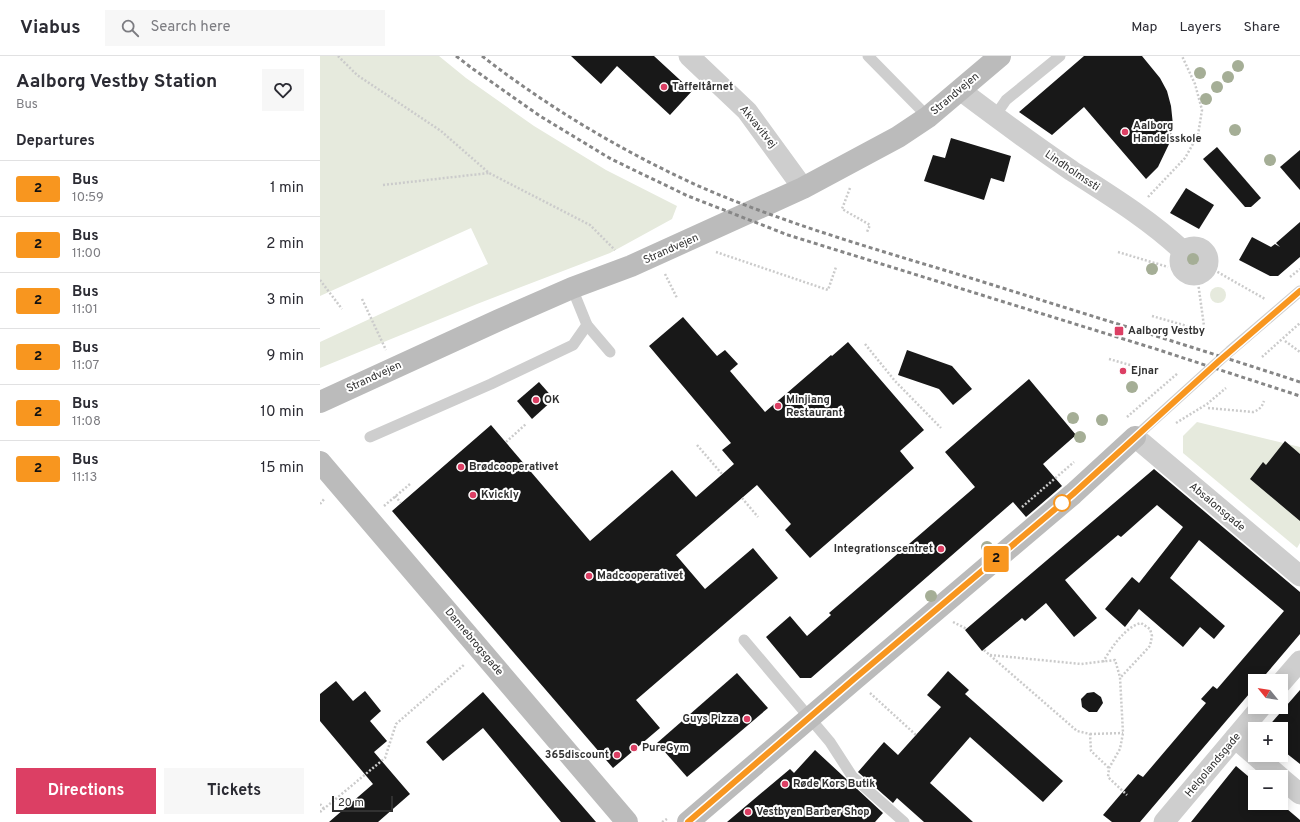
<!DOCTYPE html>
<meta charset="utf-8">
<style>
:root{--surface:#fff;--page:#f7f7f7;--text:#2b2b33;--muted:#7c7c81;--line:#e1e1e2;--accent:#dc3f64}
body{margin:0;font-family:Overpass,sans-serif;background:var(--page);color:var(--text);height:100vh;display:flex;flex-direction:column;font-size:15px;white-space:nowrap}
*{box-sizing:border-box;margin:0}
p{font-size:13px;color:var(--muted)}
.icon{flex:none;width:22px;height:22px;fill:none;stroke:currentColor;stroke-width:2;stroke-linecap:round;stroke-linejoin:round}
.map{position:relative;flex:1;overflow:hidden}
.drawer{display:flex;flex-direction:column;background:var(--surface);width:320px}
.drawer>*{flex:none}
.badge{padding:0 8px;border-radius:3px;font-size:14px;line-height:26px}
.needle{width:26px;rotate:300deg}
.fabs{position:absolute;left:928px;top:618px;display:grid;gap:8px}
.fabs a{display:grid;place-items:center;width:40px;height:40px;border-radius:0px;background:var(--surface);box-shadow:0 2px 10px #0003;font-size:20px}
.scale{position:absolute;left:12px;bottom:10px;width:61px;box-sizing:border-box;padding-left:4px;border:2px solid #313131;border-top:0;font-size:11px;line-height:14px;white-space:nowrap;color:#313131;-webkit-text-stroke:3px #fff;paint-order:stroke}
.map>.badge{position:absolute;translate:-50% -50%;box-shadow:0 0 0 2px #fff}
h2{padding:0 16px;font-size:15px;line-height:36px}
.round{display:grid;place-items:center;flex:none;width:42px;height:42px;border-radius:0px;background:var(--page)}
.overview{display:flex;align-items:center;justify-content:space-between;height:68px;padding:0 16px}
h1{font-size:19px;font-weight:700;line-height:30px}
.button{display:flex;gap:8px;margin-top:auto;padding:8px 16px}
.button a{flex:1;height:46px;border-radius:0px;background:var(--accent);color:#fff;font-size:16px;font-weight:700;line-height:46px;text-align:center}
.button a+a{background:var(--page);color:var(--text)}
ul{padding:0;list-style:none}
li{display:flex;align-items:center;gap:12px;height:56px;padding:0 16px;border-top:1px solid var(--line)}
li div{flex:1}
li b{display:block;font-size:15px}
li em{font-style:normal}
li .badge{min-width:44px;font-weight:700;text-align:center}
header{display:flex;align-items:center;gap:24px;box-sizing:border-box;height:56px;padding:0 20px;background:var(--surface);border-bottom:1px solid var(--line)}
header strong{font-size:19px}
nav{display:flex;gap:22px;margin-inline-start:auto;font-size:14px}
.search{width:280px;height:36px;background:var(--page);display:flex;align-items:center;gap:10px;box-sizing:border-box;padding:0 14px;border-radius:0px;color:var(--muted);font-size:15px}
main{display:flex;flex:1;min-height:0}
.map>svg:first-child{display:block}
.green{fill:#e6eadd}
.building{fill:#181818}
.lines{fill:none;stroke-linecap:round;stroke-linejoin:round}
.path{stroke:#cbcbcb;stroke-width:2.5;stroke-dasharray:2 2;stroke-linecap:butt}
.lane{stroke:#cecece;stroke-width:11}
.street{stroke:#cecece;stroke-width:21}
.secondary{stroke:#bbb;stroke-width:22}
.rail{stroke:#868686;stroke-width:3;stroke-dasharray:4 3;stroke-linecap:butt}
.tree{fill:#a5ae96}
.line-casing{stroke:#fff;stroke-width:9}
.line{stroke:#f8961f;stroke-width:6}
.poi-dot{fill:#dc3f64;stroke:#fff;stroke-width:1.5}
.stop-dot{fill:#fff;stroke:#f8961f;stroke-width:2}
.labels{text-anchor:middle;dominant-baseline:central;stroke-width:4;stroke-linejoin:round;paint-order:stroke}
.poi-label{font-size:11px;font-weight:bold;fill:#313131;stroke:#fff;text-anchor:start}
.street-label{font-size:11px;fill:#313131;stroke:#fff}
</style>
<header>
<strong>Viabus</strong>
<div class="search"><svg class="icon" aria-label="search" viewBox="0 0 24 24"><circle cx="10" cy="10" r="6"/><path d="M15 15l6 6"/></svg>Search here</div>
<nav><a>Map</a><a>Layers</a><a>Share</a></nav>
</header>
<main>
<section class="drawer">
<div class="overview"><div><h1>Aalborg Vestby Station</h1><p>Bus</p></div><a class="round"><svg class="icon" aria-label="heart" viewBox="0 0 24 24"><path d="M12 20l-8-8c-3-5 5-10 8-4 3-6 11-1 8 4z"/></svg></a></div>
<h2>Departures</h2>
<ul>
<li><span class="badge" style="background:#f8961f;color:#111">2</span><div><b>Bus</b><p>10:59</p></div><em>1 min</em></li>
<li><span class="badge" style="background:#f8961f;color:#111">2</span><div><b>Bus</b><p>11:00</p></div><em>2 min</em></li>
<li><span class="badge" style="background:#f8961f;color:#111">2</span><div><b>Bus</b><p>11:01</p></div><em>3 min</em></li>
<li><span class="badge" style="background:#f8961f;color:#111">2</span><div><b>Bus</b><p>11:07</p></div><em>9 min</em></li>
<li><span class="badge" style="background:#f8961f;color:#111">2</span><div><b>Bus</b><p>11:08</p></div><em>10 min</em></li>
<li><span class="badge" style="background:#f8961f;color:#111">2</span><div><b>Bus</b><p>11:13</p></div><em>15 min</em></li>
</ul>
<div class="button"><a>Directions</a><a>Tickets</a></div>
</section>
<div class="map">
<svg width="980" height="766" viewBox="0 0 980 766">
<rect width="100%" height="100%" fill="#fff"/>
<g class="green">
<path d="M0 0H119L146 22 214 70 286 114 357 150 352 163 290 197 157 248 0 312V286L168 208 151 172 0 240Z"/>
<circle cx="898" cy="239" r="8"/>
<path d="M877 366 980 391V487L977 492 863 397V380Z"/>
</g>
<g class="building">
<path d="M251 0H334L372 35 350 59 297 10 281 28Z"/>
<path d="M764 0H822L840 22 847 35 851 50 853 69 849 88 838 111 826 123 764 51 732 79 699 56Z"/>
<path d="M631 82 691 100 684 126 671 122 664 144 604 125 613 99 625 102Z"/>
<path d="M897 91 941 142 931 151H925L883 103Z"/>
<path d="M980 94V134L960 111Z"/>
<path d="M866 132 894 149 879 173 850 157Z"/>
<path d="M980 166V201L958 220H950L919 204 932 181 951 191 955 188 960 191 956 187Z"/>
<path d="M363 261 397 300 405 294 418 308 410 315 445 356 511 299 512 300 528 286 604 374 580 395 594 412 490 502 465 474 471 468 437 429 356 499 385 533 433 492 458 522 316 644 340 672 293 712 72 455 171 369 270 485 352 414 376 441 414 408 402 394 411 387 329 290Z"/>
<path d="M587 294 632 310 652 333 633 349 619 333 578 319Z"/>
<path d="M709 323 756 379 723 408 742 430 706 461 693 446 491 622H480L446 581 470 560 487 580 511 559 509 557 655 431 625 396Z"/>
<path d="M219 326 234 343 212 363 197 345Z"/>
<path d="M965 385 980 398V465L930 423 943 406 946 409Z"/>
<path d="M834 413 980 536V578L940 625H935V631L820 766H792L783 759 818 718 823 721 886 647 881 643 893 630 897 633 964 555 879 484 850 522 905 570 894 583 880 571 863 591 819 553 805 571 785 553 812 521 819 527 863 471 837 449 801 481 798 479 745 524 777 562 754 581 726 547 705 565 702 562 662 595 645 574Z"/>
<path d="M628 615 649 634 645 638 743 725 723 746 650 681 610 727 653 766H604L577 742 573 747 538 716 564 686 578 699 621 651 607 639Z"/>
<path d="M417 617 448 652 367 721 337 687Z"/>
<path d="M16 625 33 645 45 635 61 655 50 665 67 685 54 696 90 738 58 766H9L53 728 0 665V638Z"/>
<path d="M980 634V708L961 693V673H946Z"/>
<path d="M163 636 251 737 276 766H241L163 672 123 705 106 686Z"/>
<path d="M774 636 781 641 783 647 777 656H769L762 651 761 643 767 637Z"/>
<path d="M495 694 563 757 555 766H407L470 713 474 717Z"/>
<path d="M916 710 935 726V747H960L980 764V766H871Z"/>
</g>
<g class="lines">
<g class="path">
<path d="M18 0 37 19 121 75 169 117 270 169 295 194"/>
<path d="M63 129 169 117"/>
<path d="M530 132 522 153 550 169 547 176"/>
<path d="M828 141 865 102 878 79 882 54 875 28 862 0"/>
<path d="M396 196 508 234 516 211"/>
<path d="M798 196 848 211"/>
<path d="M887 210 945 243"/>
<path d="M345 218 357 242"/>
<path d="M877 219 884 270"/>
<path d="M970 221 980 213"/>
<path d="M0 224 22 253"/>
<path d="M42 243 66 294"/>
<path d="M832 260 867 270"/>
<path d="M965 285 980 296"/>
<path d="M545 288 575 325 621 372"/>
<path d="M942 301 980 267"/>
<path d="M789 303 824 313"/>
<path d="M888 352 933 356C939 354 942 351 944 345"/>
<path d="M807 361 858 317"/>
<path d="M856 367 887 348 906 332"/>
<path d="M186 386 206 368"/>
<path d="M377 389 402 418"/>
<path d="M75 440 81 447"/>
<path d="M422 442 438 461"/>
<path d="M0 448 5 442"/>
<path d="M64 450 90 428"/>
<path d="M702 451 754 406"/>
<path d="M633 566 647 573"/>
<path d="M664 594 757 675 770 678 771 695 789 712"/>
<path d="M670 599 761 608 795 604 800 621 803 677 800 693 789 712 788 721 807 739"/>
<path d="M783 606C791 592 805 571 821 567L830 573 832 580 830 590 801 621"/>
<path d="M550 637 596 679"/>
<path d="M770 678 803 677"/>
<path d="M0 748 4 753"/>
<path d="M0 756 65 702 76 668 145 608"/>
<path d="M342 766 347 763"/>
</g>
<g class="lane">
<path d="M548 0 608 61"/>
<path d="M675 60 686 44 740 0"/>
<path d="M252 232 267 269 290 296"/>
<path d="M50 381 171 328 253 289 267 269"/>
<path d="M815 381 910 295 980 235"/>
<path d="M424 584 510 686 532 720 584 766"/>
</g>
<g class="street">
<path d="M369 0 427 55 483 132"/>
<path d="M640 34C677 62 714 89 752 115 791 140 830 164 864 196"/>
<circle cx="874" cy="205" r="14"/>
<path d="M815 381 980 520"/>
<path d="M961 627 980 605"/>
<path d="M915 682 960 721"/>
<path d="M961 722 980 738"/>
<path d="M844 766 941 651"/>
</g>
<g class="secondary">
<path d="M0 346 179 264 252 232 311 210 483 132 578 81 608 61 680 0"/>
<path d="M0 406 307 766"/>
<path d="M368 766 535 623 753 438 815 381"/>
</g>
<g class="rail">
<path d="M136 0 153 13 220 60 291 103 368 140 468 179 839 294 980 340"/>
<path d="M162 0C229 52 305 97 383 132 472 170 565 196 657 224 765 258 873 291 980 326"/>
</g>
</g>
<g class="tree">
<circle cx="918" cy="10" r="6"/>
<circle cx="880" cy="17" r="6"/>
<circle cx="908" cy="21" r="6"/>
<circle cx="897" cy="31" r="6"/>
<circle cx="886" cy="43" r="6"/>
<circle cx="915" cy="74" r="6"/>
<circle cx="950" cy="104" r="6"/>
<circle cx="873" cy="203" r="6"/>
<circle cx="832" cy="213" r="6"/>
<circle cx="812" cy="331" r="6"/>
<circle cx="753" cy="362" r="6"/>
<circle cx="782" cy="364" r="6"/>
<circle cx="760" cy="381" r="6"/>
<circle cx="667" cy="491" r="6"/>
<circle cx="611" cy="540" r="6"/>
</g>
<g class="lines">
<g class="line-casing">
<path id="line" d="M368 766 534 623 753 438 899 305 980 235"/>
</g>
<use href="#line" class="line"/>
</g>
<g class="poi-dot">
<circle cx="344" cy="31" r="4"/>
<circle cx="805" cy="76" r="4"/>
<rect x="794" y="270" width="10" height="10" rx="2"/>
<circle cx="803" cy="315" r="4"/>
<circle cx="216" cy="344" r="4"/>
<circle cx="458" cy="350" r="4"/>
<circle cx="141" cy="411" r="4"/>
<circle cx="153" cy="439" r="4"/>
<circle cx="621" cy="493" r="4"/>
<circle cx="269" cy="520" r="4"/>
<circle cx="427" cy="663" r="4"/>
<circle cx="314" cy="692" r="4"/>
<circle cx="297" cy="699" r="4"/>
<circle cx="465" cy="728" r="4"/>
<circle cx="428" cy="756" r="4"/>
</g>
<circle class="stop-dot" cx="742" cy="447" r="8"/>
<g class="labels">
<g class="poi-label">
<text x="352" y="31">Taffeltårnet</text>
<text x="813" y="70">Aalborg<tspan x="813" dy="13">Handelsskole</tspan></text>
<text x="808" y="275">Aalborg Vestby</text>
<text x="811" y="315">Ejnar</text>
<text x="224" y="344">OK</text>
<text x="466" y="344">Minjiang<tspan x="466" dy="13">Restaurant</tspan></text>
<text x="149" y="411">Brødcooperativet</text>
<text x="161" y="439">Kvickly</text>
<text x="613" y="493" text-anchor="end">Integrationscentret</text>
<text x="277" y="520">Madcooperativet</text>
<text x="419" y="663" text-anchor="end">Guys Pizza</text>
<text x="322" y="692">PureGym</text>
<text x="289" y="699" text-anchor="end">365discount</text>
<text x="473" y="728">Røde Kors Butik</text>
<text x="436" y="756">Vestbyen Barber Shop</text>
</g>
<g class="street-label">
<text transform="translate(635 38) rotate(-40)">Strandvejen</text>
<text transform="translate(438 71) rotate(51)">Akvavitvej</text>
<text transform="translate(752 115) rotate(34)">Lindholmssti</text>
<text transform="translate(351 193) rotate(-24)">Strandvejen</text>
<text transform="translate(54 321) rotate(-25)">Strandvejen</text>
<text transform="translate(897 451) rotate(40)">Absalonsgade</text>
<text transform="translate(154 586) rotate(50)">Dannebrogsgade</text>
<text transform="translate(893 709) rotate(-50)">Helgolandsgade</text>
</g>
</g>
</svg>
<div class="fabs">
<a><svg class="needle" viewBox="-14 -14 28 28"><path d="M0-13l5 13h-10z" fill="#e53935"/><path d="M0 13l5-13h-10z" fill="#7c7c81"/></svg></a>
<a>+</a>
<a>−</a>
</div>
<div class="scale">20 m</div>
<b class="badge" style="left:676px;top:503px;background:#f8961f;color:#111">2</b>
</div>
</main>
